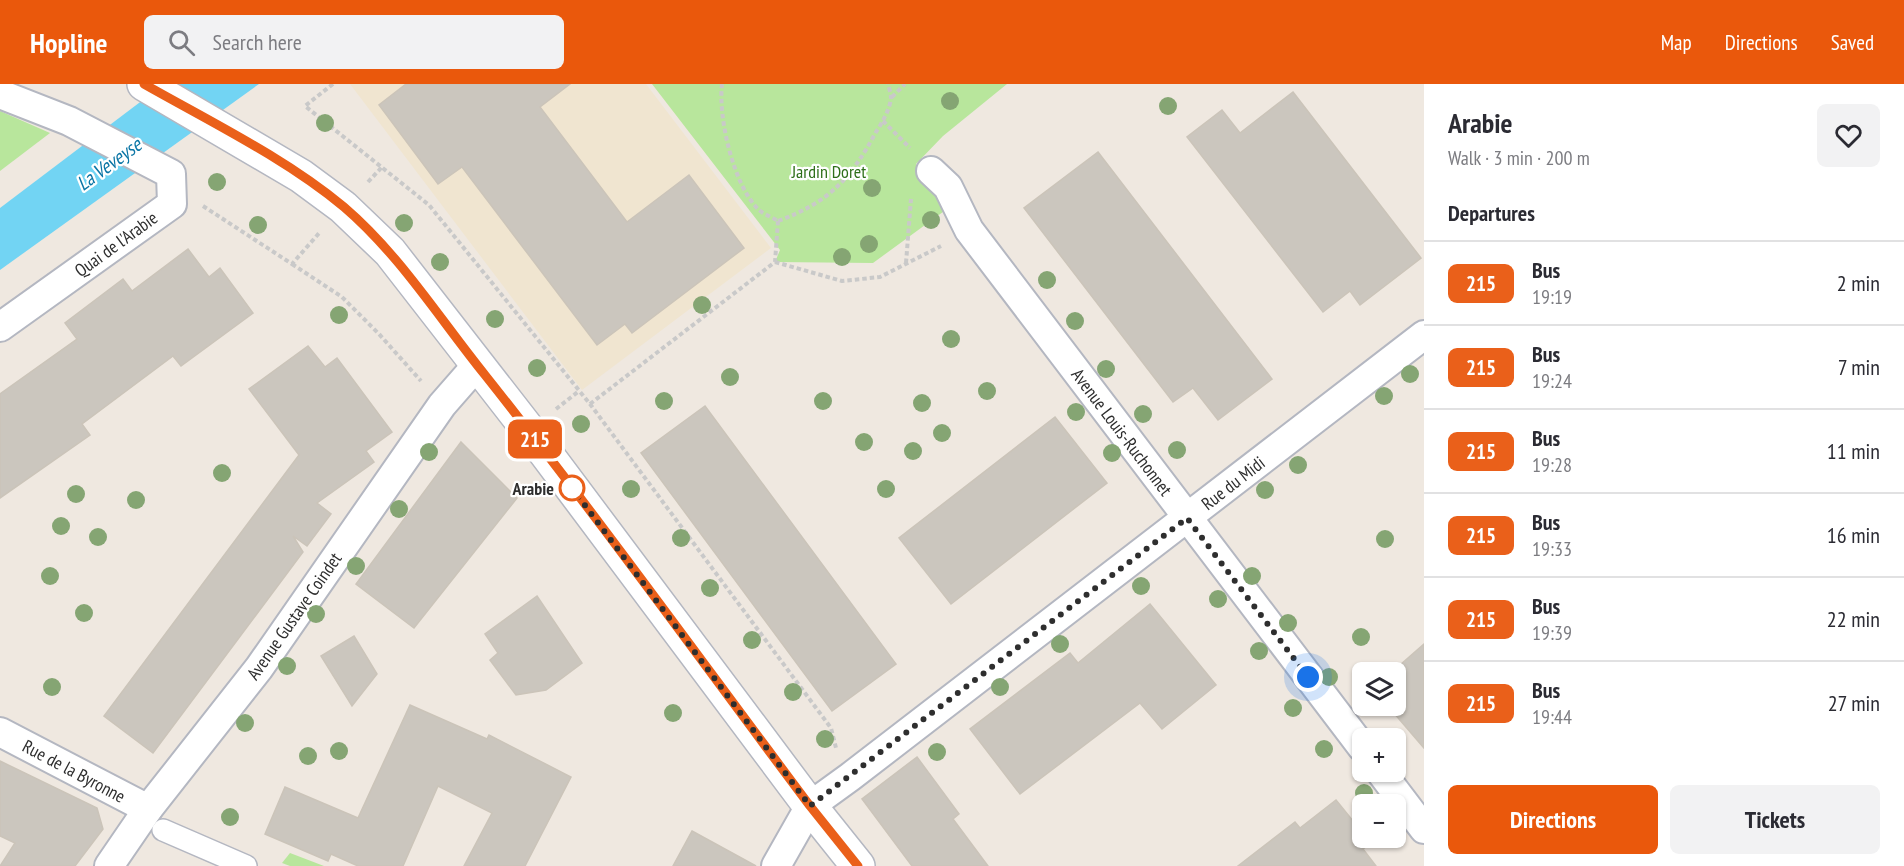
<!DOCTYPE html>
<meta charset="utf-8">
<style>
:root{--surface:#fff;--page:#f2f2f3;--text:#2b2b33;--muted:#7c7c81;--line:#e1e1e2;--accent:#ea580c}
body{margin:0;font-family:"PT Sans Narrow",sans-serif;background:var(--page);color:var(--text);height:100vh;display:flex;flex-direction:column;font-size:22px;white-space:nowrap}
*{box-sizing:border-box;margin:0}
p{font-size:20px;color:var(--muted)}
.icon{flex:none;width:33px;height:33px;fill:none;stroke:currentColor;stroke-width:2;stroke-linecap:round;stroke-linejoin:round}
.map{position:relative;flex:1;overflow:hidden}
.side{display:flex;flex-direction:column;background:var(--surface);width:480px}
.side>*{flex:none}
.badge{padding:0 12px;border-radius:9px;font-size:21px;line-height:39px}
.fabs{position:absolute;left:1352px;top:578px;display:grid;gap:12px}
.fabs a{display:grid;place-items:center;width:54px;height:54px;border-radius:9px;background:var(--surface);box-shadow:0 2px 4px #0004;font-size:30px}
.you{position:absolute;width:30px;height:30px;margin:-15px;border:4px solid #fff;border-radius:50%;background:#1a73e8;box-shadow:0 0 0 9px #1a73e833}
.map>.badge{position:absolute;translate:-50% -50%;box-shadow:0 0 0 3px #fff}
h2{padding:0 24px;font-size:22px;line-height:54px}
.round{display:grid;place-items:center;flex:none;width:63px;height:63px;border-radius:9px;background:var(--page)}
.overview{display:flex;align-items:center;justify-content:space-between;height:102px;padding:0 24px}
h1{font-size:28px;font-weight:600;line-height:45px}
.button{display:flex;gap:12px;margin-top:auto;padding:12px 24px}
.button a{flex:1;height:69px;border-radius:9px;background:var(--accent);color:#fff;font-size:24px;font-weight:600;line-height:69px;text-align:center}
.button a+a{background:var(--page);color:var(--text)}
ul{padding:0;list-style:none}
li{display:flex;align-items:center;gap:18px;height:84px;padding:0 24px;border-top:2px solid var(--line)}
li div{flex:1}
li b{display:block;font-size:22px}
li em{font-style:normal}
li .badge{min-width:66px;font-weight:700;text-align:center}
header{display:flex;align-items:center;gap:36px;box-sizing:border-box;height:84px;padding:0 30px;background:var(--accent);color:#fff}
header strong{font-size:28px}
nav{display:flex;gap:33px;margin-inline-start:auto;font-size:21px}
.search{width:420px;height:54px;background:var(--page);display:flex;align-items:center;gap:15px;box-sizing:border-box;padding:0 21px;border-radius:9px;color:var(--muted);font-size:22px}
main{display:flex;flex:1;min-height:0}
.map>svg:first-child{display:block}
.education{fill:#f0e5d0}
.green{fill:#b8e69c}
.water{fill:#72d4f3}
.building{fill:#cbc6be;stroke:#cbc4b9;stroke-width:1.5}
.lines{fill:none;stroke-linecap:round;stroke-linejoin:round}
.pedestrian-casing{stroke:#b4b7c1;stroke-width:24}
.minor-casing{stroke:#b4b7c1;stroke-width:32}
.tertiary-casing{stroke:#b4b7c1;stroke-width:36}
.path{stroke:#c9c9c9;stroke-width:4;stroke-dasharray:4.5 3;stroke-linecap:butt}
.pedestrian{stroke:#fff;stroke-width:21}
.minor{stroke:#fff;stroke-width:28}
.tertiary{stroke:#fff;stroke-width:33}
.tree{fill:#85a573}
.line-casing{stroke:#fff;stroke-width:14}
.line{stroke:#ea601a;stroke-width:9}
.walk{stroke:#2e2e2e;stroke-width:6;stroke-dasharray:0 10.8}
.stop-dot{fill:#fff;stroke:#ea601a;stroke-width:3}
.labels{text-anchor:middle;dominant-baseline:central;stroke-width:4.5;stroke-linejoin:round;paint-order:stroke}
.park-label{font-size:18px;fill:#2e6f19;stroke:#fff}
.street-label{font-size:18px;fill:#2e2e2e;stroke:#fff}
.stop-label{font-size:18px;font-weight:bold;fill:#2e2e2e;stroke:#fff;text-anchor:end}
.water-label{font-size:20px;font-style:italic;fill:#0a75a5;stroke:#fff}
</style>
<header>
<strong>Hopline</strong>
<div class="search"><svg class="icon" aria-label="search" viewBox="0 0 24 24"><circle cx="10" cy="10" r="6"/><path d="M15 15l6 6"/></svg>Search here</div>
<nav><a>Map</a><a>Directions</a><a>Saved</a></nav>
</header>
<main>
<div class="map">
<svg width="1424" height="782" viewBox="0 0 1424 782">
<rect width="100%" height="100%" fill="#efe8e0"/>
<path class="education" d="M350 0H646L771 164 582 306Z"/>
<g class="green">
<path d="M652 0H1007L943 52 916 80 947 125 873 179 775 178 780 166Z"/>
<path d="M0 27 50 49 0 87Z"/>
<path d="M290 769 324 782H290L282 779Z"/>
</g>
<path class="water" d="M164 0H259L0 186V124Z"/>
<g class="building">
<path d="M406 0H570L540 23 627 138 689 91 744 164 632 249 625 240 597 261 462 83 438 100 379 21Z"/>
<path d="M1293 8 1421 174 1360 221 1350 207 1323 228 1187 53 1222 26 1240 49Z"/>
<path d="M1098 68 1272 295 1218 336 1193 304 1173 318 1024 124Z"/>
<path d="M188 165 209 193 220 184 253 229 181 282 173 272 82 340 90 351 0 414V310L77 255 65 239 123 195 132 207Z"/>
<path d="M308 262 325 283 337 274 392 348 366 367 374 378 317 419 331 430 307 462 293 452 303 468 153 669 104 632 299 371 249 305Z"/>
<path d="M705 322 896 580 832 627 641 369Z"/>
<path d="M1055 333 1107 399 951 520 899 454Z"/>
<path d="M461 358 517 414 414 544 356 500Z"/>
<path d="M537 512 582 579 546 606 516 611 490 576 498 569 485 550Z"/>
<path d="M1150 520 1216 601 1162 645 1140 619 1020 710 970 645 1070 569 1078 579Z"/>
<path d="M354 552 377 590 352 622 321 572Z"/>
<path d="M1424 560V664L1387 621H1395V588H1392Z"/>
<path d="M410 621 487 655 489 651 571 693 525 782H464L492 729 438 702 403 782H358L331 770 328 777 265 750 285 703 358 734Z"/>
<path d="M917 673 959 730 953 735 988 782H912L862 715Z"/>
<path d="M0 677 97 724 103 745 75 782H0L15 759 0 752Z"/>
<path d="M1336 716 1362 748V753H1366L1371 759 1363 765 1376 782H1238L1295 738 1300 744Z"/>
<path d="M692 747 756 782H673Z"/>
</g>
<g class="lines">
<g class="pedestrian-casing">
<path id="pedestrian" d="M163 746 246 782"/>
</g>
<g class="minor-casing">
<g id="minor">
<path d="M0 10 69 37 171 90 172 120 0 243"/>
<path d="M931 87 948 103 969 146 1362 663"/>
<path d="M0 648 148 725"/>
<path d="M1380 687 1424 745"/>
<path d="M109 782 148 725 259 584 442 321 477 281"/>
<path d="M776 782 810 722 850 693 1424 251"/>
</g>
</g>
<g class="tertiary-casing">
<path id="tertiary" d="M144 0 301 92 343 123 390 168 530 348 810 722 858 782"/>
</g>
<g class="path">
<path d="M333 0 305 22 429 121 590 320 831 644 836 664"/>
<path d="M722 0C718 33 733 100 758 125 763 130 772 133 778 137"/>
<path d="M892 13 905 0"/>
<path d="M883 37 910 64"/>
<path d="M368 98 382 83"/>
<path d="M203 122 292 180 320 148"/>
<path d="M778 137C829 118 850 96 876 48 882 39 890 25 891 14 891 10 889 4 888 0"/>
<path d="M775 178 842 197 880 193 941 162"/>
<path d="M906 179 911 115"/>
<path d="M292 180 342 213 379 250 421 297"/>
<path d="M590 320 775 178 778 137"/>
<path d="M556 325 579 307"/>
</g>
<use href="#pedestrian" class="pedestrian"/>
<use href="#minor" class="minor"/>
<use href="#tertiary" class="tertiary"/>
</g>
<g class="tree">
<circle cx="950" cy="17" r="9"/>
<circle cx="1168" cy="22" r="9"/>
<circle cx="325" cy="39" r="9"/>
<circle cx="217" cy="98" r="9"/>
<circle cx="872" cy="104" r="9"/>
<circle cx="931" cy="136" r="9"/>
<circle cx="404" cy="139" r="9"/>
<circle cx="258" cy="141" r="9"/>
<circle cx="869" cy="160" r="9"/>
<circle cx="842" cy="173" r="9"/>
<circle cx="440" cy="178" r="9"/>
<circle cx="1047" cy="196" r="9"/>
<circle cx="702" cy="221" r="9"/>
<circle cx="339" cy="231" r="9"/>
<circle cx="495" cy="235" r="9"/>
<circle cx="1075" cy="237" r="9"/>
<circle cx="951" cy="255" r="9"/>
<circle cx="537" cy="284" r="9"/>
<circle cx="1106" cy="285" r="9"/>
<circle cx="1410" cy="290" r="9"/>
<circle cx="730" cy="293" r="9"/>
<circle cx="987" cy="307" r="9"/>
<circle cx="1384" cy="312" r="9"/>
<circle cx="664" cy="317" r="9"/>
<circle cx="823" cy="317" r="9"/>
<circle cx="922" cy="319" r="9"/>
<circle cx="1076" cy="328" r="9"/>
<circle cx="1143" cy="330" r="9"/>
<circle cx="581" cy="340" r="9"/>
<circle cx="942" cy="349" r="9"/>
<circle cx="864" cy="358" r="9"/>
<circle cx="1177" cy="366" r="9"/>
<circle cx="913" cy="367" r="9"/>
<circle cx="429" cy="368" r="9"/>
<circle cx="1112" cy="369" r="9"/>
<circle cx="1298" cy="381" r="9"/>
<circle cx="222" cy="389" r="9"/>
<circle cx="631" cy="405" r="9"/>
<circle cx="886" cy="405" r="9"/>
<circle cx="1265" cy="406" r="9"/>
<circle cx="76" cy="410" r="9"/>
<circle cx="136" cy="416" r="9"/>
<circle cx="399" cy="425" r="9"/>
<circle cx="61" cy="442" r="9"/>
<circle cx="98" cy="453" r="9"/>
<circle cx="681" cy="454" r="9"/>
<circle cx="1385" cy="455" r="9"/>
<circle cx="356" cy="482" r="9"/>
<circle cx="50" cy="492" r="9"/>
<circle cx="1252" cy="492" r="9"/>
<circle cx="1141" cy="502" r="9"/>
<circle cx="710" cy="504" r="9"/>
<circle cx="1218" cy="515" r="9"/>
<circle cx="84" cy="529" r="9"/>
<circle cx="316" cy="530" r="9"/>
<circle cx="1288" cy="539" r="9"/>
<circle cx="1361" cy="553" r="9"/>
<circle cx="752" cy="556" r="9"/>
<circle cx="1060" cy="560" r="9"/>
<circle cx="1259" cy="567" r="9"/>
<circle cx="287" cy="582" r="9"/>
<circle cx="1329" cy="593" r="9"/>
<circle cx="52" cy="603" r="9"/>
<circle cx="1000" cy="603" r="9"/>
<circle cx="793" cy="608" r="9"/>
<circle cx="1293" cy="624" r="9"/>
<circle cx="673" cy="629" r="9"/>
<circle cx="245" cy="639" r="9"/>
<circle cx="825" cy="655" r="9"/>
<circle cx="1324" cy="665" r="9"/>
<circle cx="339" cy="667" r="9"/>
<circle cx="937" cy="668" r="9"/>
<circle cx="308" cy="672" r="9"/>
<circle cx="1364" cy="709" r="9"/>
<circle cx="230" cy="733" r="9"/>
</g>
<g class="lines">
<g class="line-casing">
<path id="line" d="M144 0C211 38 285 74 344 123 400 171 439 234 485 291 597 432 702 578 810 722L858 782"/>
</g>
<use href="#line" class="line"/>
<path class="walk" d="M572 404 810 722 1187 434 1308 593"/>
</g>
<circle class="stop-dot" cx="572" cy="404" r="12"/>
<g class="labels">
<g class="park-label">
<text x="829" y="87">Jardin Doret</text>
</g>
<g class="street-label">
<text transform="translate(116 160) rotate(-36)">Quai de l'Arabie</text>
<text transform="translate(1122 348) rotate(53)">Avenue Louis-Ruchonnet</text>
<text transform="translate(1233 399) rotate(-38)">Rue du Midi</text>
<text transform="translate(294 532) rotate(-55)">Avenue Gustave Coindet</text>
<text transform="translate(74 687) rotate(28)">Rue de la Byronne</text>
</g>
<g class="stop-label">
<text x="554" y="404">Arabie</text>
</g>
<g class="water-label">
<text transform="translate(109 80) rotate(-36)">La Veveyse</text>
</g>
</g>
</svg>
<div class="fabs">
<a><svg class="icon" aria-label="layers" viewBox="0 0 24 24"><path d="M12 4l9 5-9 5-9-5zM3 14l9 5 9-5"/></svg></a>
<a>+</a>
<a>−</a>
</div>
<div class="you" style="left:1308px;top:593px"></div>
<b class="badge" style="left:535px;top:355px;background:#ea601a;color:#fff">215</b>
</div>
<section class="side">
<div class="overview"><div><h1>Arabie</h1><p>Walk · 3 min · 200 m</p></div><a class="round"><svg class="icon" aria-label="heart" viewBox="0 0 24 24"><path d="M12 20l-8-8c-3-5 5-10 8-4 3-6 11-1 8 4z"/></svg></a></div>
<h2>Departures</h2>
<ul>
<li><span class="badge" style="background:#ea601a;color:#fff">215</span><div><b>Bus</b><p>19:19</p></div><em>2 min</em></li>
<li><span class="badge" style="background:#ea601a;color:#fff">215</span><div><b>Bus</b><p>19:24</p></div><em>7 min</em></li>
<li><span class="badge" style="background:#ea601a;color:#fff">215</span><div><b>Bus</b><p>19:28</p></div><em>11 min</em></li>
<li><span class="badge" style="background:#ea601a;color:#fff">215</span><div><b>Bus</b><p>19:33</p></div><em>16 min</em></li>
<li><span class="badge" style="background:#ea601a;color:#fff">215</span><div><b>Bus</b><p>19:39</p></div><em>22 min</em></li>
<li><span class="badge" style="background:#ea601a;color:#fff">215</span><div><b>Bus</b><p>19:44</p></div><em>27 min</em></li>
</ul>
<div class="button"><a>Directions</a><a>Tickets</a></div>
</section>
</main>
